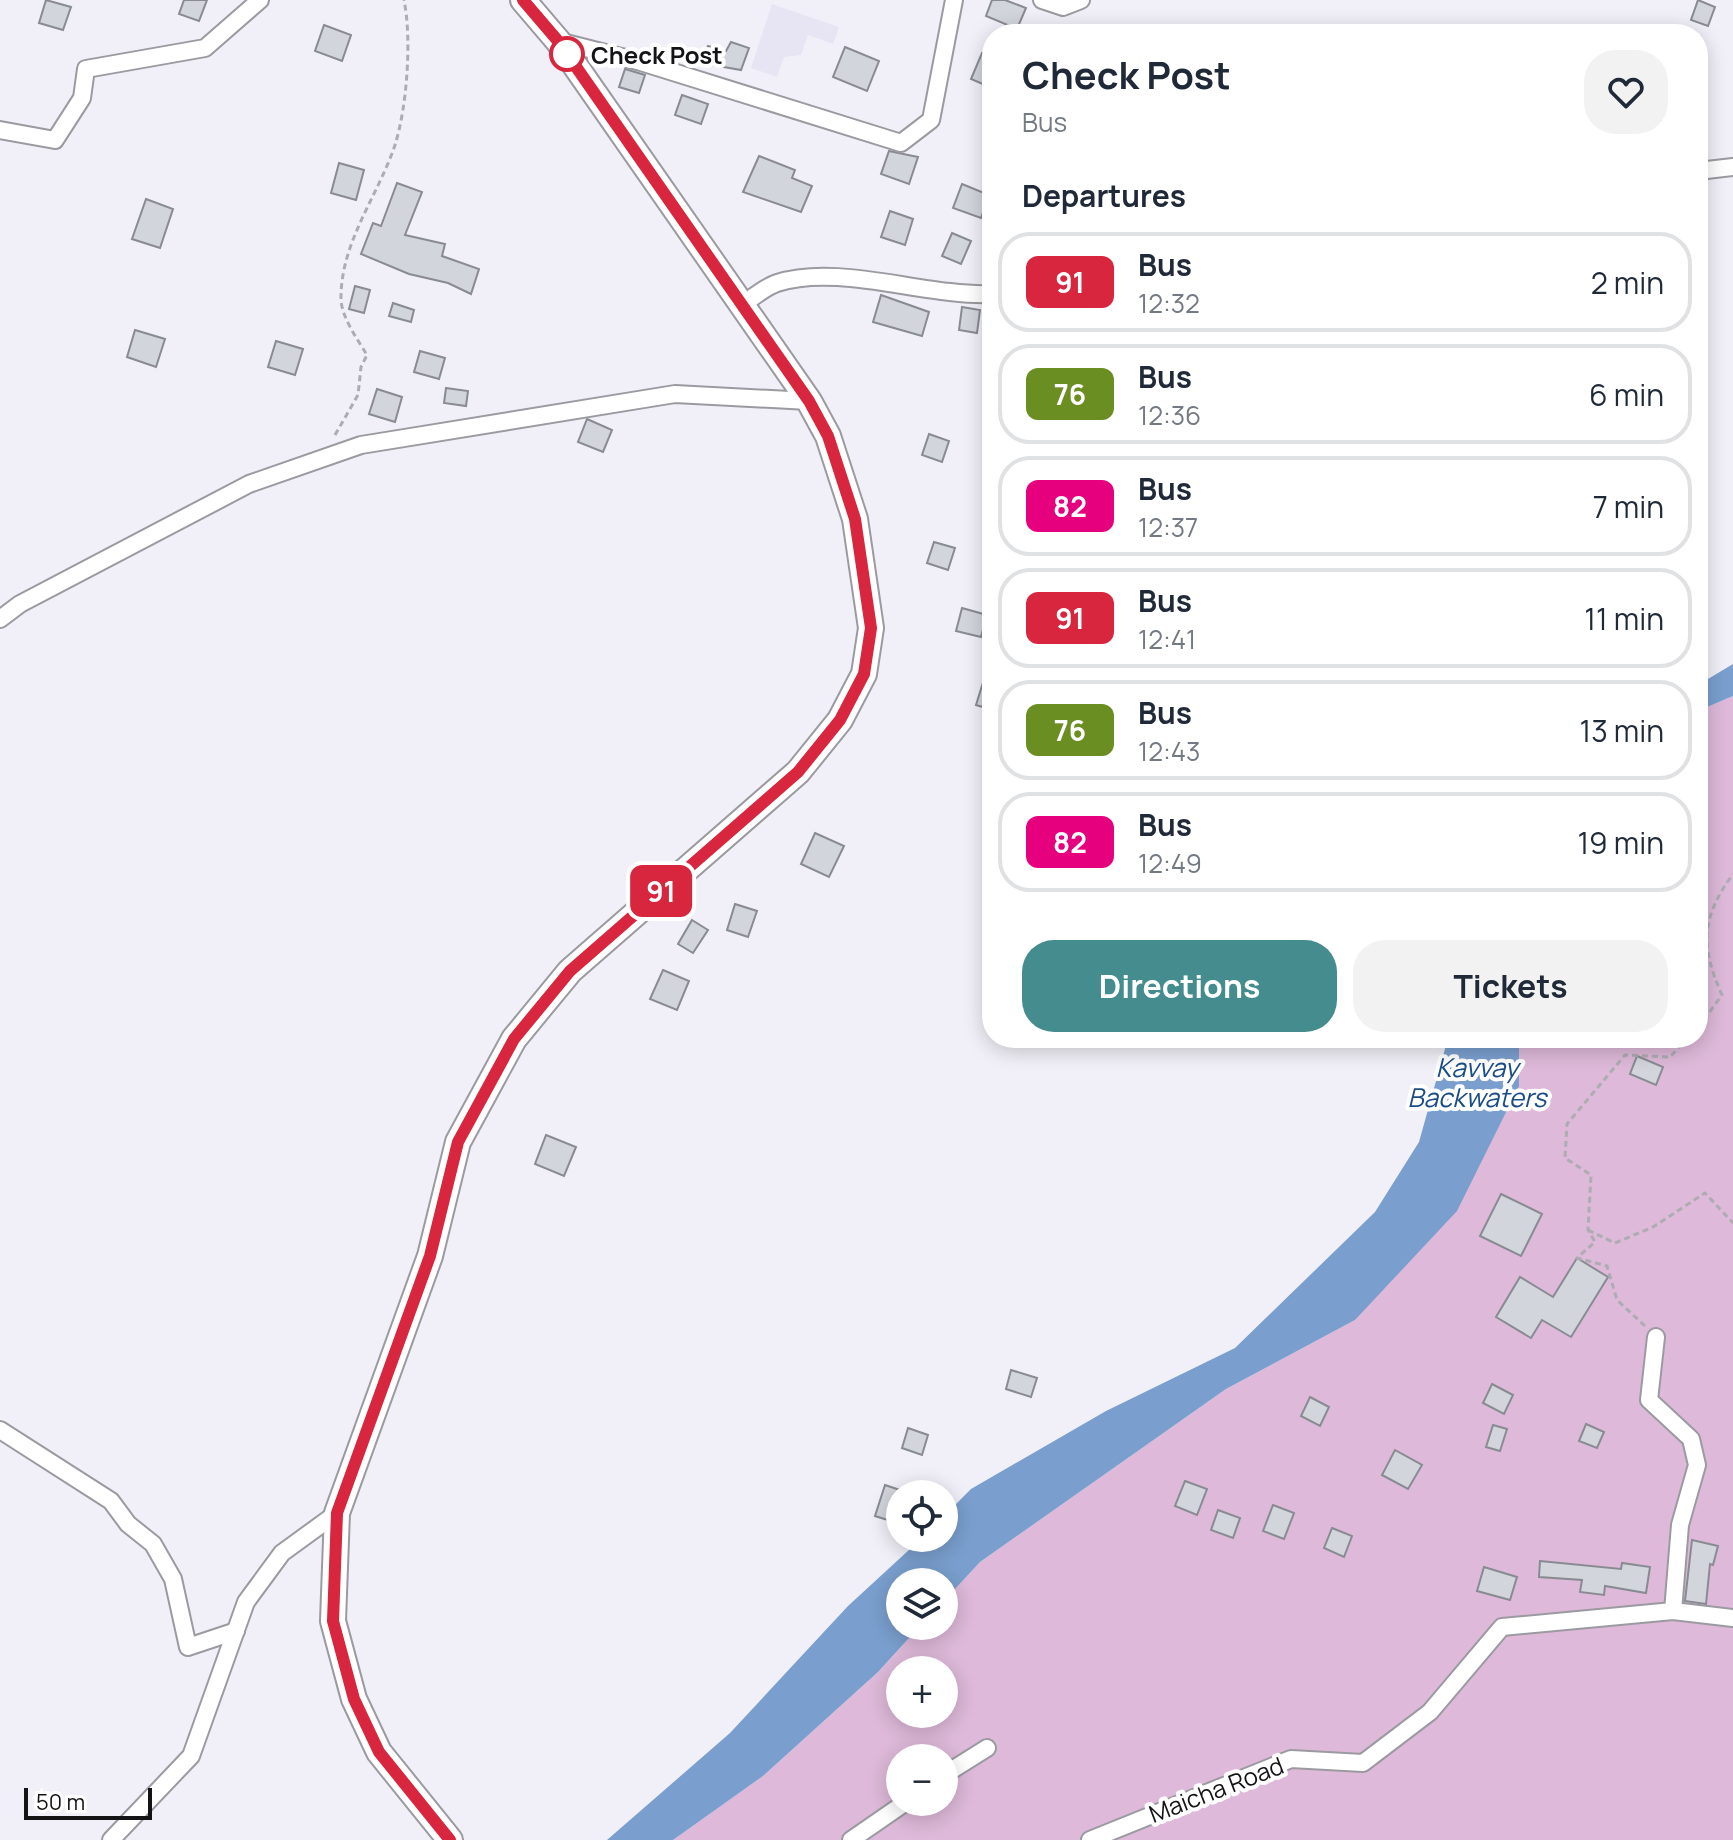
<!DOCTYPE html>
<meta charset="utf-8">
<style>
:root{--surface:#fff;--page:#f2f2f3;--text:#1f2937;--muted:#747a83;--line:#e0e1e3;--accent:#448c8e}
body{margin:0;font-family:Manrope,sans-serif;background:var(--page);color:var(--text);height:100vh;display:flex;flex-direction:column;font-size:30px;white-space:nowrap}
*{box-sizing:border-box;margin:0}
p{font-size:26px;color:var(--muted)}
.icon{flex:none;width:44px;height:44px;fill:none;stroke:currentColor;stroke-width:2;stroke-linecap:round;stroke-linejoin:round}
.map{position:relative;flex:1;overflow:hidden}
.sheet{position:absolute;left:982px;top:24px;width:726px;height:1024px;display:flex;flex-direction:column;background:var(--surface);border-radius:32px;box-shadow:0 4px 20px #0003}
.sheet>*{flex:none}
.badge{padding:0 16px;border-radius:12px;font-size:28px;line-height:52px}
.buttons{position:absolute;left:886px;top:1480px;display:grid;gap:16px}
.buttons a{display:grid;place-items:center;width:72px;height:72px;border-radius:50%;background:var(--surface);box-shadow:0 4px 20px #0003;font-size:40px}
.scale{position:absolute;left:24px;bottom:20px;width:128px;box-sizing:border-box;padding-left:8px;border:4px solid #141417;border-top:0;font-size:22px;line-height:28px;white-space:nowrap;color:#141417;-webkit-text-stroke:6px #fff;paint-order:stroke}
.map>.badge{position:absolute;translate:-50% -50%;box-shadow:0 0 0 4px #fff}
h2{padding:0 40px;font-size:30px;line-height:72px}
.round{display:grid;place-items:center;flex:none;width:84px;height:84px;border-radius:32px;background:var(--page)}
.headline{display:flex;align-items:center;justify-content:space-between;height:136px;padding:0 40px}
h1{font-size:38px;font-weight:700;line-height:60px}
.primary-button{display:flex;gap:16px;margin-top:auto;padding:16px 40px}
.primary-button a{flex:1;height:92px;border-radius:32px;background:var(--accent);color:#fff;font-size:32px;font-weight:700;line-height:92px;text-align:center}
.primary-button a+a{background:var(--page);color:var(--text)}
ul{padding:0;list-style:none}
li{display:flex;align-items:center;gap:24px;height:100px;margin:0 16px 12px;padding:0 24px;border:4px solid var(--line);border-radius:32px}
li div{flex:1}
li b{display:block;font-size:30px}
li em{font-style:normal}
li .badge{min-width:88px;font-weight:700;text-align:center}
.map>svg:first-child{display:block}
.built{fill:#e7e4f4}
.green{fill:#deb9d9;fill-rule:evenodd}
.water{fill:#7a9fce}
.building{fill:#d3d5dd;stroke:#898b92;stroke-width:2}
.lines{fill:none;stroke-linecap:round;stroke-linejoin:round}
.minor-casing{stroke:#9b9aa1;stroke-width:20}
.highway-casing{stroke:#9b9aa1;stroke-width:28}
.path{stroke:#adacb3;stroke-width:3;stroke-dasharray:6 4;stroke-linecap:butt}
.minor{stroke:#fff;stroke-width:16}
.highway{stroke:#fff;stroke-width:24}
.line-casing{stroke:#fff;stroke-width:18}
.line{stroke:#d7263d;stroke-width:12}
.stop-dot{fill:#fff;stroke:#d7263d;stroke-width:4}
.labels{text-anchor:middle;dominant-baseline:central;stroke-width:8;stroke-linejoin:round;paint-order:stroke}
.stop-label{font-size:24px;font-weight:bold;fill:#141417;stroke:#fff;text-anchor:start}
.street-label{font-size:24px;fill:#141417;stroke:#fff}
.water-label{font-size:26px;font-style:italic;fill:#1b4d87;stroke:#fff}
</style>
<div class="map">
<svg width="1733" height="1840" viewBox="0 0 1733 1840">
<rect width="100%" height="100%" fill="#f1f0f8"/>
<path class="built" d="M772 4 839 27 833 44 808 35 801 55 784 57 777 77 751 68Z"/>
<path class="green" d="M1733 696V1840H673L763 1776 878 1672 920 1626H944V1601L980 1562 1226 1389 1355 1320 1519 1086V1038H1698V711ZM900 1670H944V1714H900ZM900 1758H944V1802H900Z"/>
<g class="water">
<path d="M1733 664V696L1698 711V685Z"/>
<path d="M1448 1038H1519V1086L1457 1211 1355 1320 1226 1389 980 1562 944 1601V1582H900V1626H920L878 1672 763 1776 673 1840H607L730 1733 848 1606 922 1538H944V1516L971 1489 1106 1411 1235 1348 1375 1212 1419 1142Z"/>
</g>
<g class="building">
<path d="M46 0 71 7 63 30 39 23Z"/>
<path d="M184 0H207L199 21 179 14Z"/>
<path d="M992 0H1005L1026 8 1017 29 986 16Z"/>
<path d="M1698 0 1715 7 1708 26 1691 20Z"/>
<path d="M324 25 351 35 342 61 315 51Z"/>
<path d="M731 42 749 48 741 70 701 63 708 46 726 51Z"/>
<path d="M845 47 879 61 867 91 833 77Z"/>
<path d="M982 53 992 57V88L971 79Z"/>
<path d="M625 69 645 75 639 93 619 87Z"/>
<path d="M682 95 708 104 701 124 675 115Z"/>
<path d="M889 151 918 157 909 184 881 174Z"/>
<path d="M759 156 795 170 792 178 812 186 801 212 743 192Z"/>
<path d="M339 163 364 170 356 200 331 193Z"/>
<path d="M397 183 422 192 405 235 445 244 442 256 479 269 471 294 448 283 409 274 361 254 373 223 381 226Z"/>
<path d="M962 184 989 195 981 218 953 208Z"/>
<path d="M146 199 173 209 160 248 132 239Z"/>
<path d="M890 211 913 219 905 245 881 237Z"/>
<path d="M952 233 971 241 961 264 942 256Z"/>
<path d="M355 286 370 290 364 313 349 309Z"/>
<path d="M881 295 929 312 922 336 873 322Z"/>
<path d="M393 303 414 310 411 322 389 316Z"/>
<path d="M962 307 980 310 977 333 959 330Z"/>
<path d="M135 330 165 339 156 367 127 357Z"/>
<path d="M276 341 303 349 295 375 268 367Z"/>
<path d="M420 351 445 358 439 379 414 372Z"/>
<path d="M446 388 468 391 466 406 444 403Z"/>
<path d="M377 389 402 397 395 422 369 414Z"/>
<path d="M587 419 612 430 603 452 578 442Z"/>
<path d="M929 434 949 441 942 462 922 455Z"/>
<path d="M934 542 955 548 948 570 927 563Z"/>
<path d="M962 608 987 615 981 637 956 631Z"/>
<path d="M989 663 992 664V710L976 705Z"/>
<path d="M815 833 844 846 829 877 801 864Z"/>
<path d="M735 904 757 911 748 937 727 930Z"/>
<path d="M692 920 708 930 693 953 678 944Z"/>
<path d="M663 970 689 981 677 1010 650 999Z"/>
<path d="M1637 1056 1663 1067 1656 1085 1630 1074Z"/>
<path d="M546 1135 576 1147 564 1176 535 1164Z"/>
<path d="M1501 1194 1542 1214 1521 1256 1480 1236Z"/>
<path d="M1577 1258 1608 1277 1571 1337 1542 1320 1531 1338 1496 1317 1520 1277 1553 1297Z"/>
<path d="M1011 1370 1037 1378 1031 1397 1006 1389Z"/>
<path d="M1492 1384 1513 1395 1504 1414 1483 1403Z"/>
<path d="M1310 1397 1329 1407 1320 1426 1301 1416Z"/>
<path d="M1586 1424 1604 1432 1597 1448 1579 1441Z"/>
<path d="M1493 1425 1507 1429 1500 1451 1486 1447Z"/>
<path d="M908 1428 928 1435 922 1455 902 1448Z"/>
<path d="M1395 1450 1422 1465 1408 1489 1382 1475Z"/>
<path d="M1185 1481 1207 1489 1197 1515 1175 1506Z"/>
<path d="M885 1485 900 1490V1524L875 1516Z"/>
<path d="M1273 1505 1294 1513 1284 1539 1263 1531Z"/>
<path d="M1218 1510 1240 1518 1233 1538 1211 1530Z"/>
<path d="M1332 1528 1352 1536 1344 1557 1324 1548Z"/>
<path d="M1692 1540 1718 1546 1713 1565 1710 1564 1706 1604 1685 1601Z"/>
<path d="M1540 1561 1621 1569 1622 1563 1650 1567 1646 1593 1605 1586 1604 1595 1580 1592 1582 1580 1539 1577Z"/>
<path d="M1484 1567 1517 1577 1510 1600 1477 1591Z"/>
</g>
<g class="lines">
<g class="minor-casing">
<g id="minor">
<path d="M1042 0 1063 7 1081 0"/>
<path d="M558 41 641 62 901 143 931 120 954 0"/>
<path d="M0 130 55 140 82 98 86 69 205 48 260 0"/>
<path d="M1698 171 1733 167"/>
<path d="M741 306C752 298 765 287 777 283 839 263 926 297 992 294"/>
<path d="M0 619 20 604 249 484 361 445 675 394 809 401"/>
<path d="M1656 1337 1649 1400 1691 1439 1697 1465 1680 1525 1673 1611"/>
<path d="M0 1430 111 1501 128 1524 153 1544 173 1579 188 1647 236 1631"/>
<path d="M944 1775 987 1748"/>
<path d="M111 1840 191 1756 246 1602 282 1553 337 1513"/>
<path d="M851 1840 906 1802"/>
<path d="M1090 1840 1291 1759 1363 1763 1430 1712 1502 1627 1673 1611 1733 1618"/>
</g>
</g>
<g class="highway-casing">
<path id="highway" d="M450 1840 379 1752 354 1699 333 1621 337 1513 430 1256 458 1142 514 1039 570 971 798 772 840 720 864 674 871 628 855 519 828 436 809 401 558 41 523 0"/>
</g>
<g class="path">
<path d="M335 435 358 395 361 367 367 355C358 340 342 318 341 300 340 243 378 196 395 145 407 107 412 39 404 0"/>
<path d="M1698 1028 1722 995C1700 946 1701 918 1733 874"/>
<path d="M1588 1230 1615 1243 1653 1227 1705 1193 1733 1223"/>
<path d="M1645 1326 1617 1300 1607 1266 1577 1258 1595 1242 1588 1230 1591 1175 1565 1158 1567 1124 1625 1055 1670 1057 1688 1038"/>
</g>
<use href="#minor" class="minor"/>
<use href="#highway" class="highway"/>
</g>
<g class="lines">
<g class="line-casing">
<path id="line" d="M450 1840 379 1752 354 1699 333 1621 337 1513 430 1256 458 1142 514 1039 570 971 798 772 840 720 864 674 871 628 855 519 828 436 809 401 558 41 523 0"/>
</g>
<use href="#line" class="line"/>
</g>
<circle class="stop-dot" cx="567" cy="54" r="16"/>
<g class="labels">
<g class="stop-label">
<text x="591" y="54">Check Post</text>
</g>
<g class="street-label">
<text transform="translate(1216 1789) rotate(-21)">Maicha Road</text>
</g>
<g class="water-label">
<text x="1477" y="1067">Kavvay<tspan x="1477" dy="30">Backwaters</tspan></text>
</g>
</g>
</svg>
<div class="buttons">
<a><svg class="icon" aria-label="locate" viewBox="0 0 24 24"><circle cx="12" cy="12" r="6"/><path d="M12 2v4M12 18v4M2 12h4M18 12h4"/></svg></a>
<a><svg class="icon" aria-label="layers" viewBox="0 0 24 24"><path d="M12 4l9 5-9 5-9-5zM3 14l9 5 9-5"/></svg></a>
<a>+</a>
<a>−</a>
</div>
<div class="scale">50 m</div>
<b class="badge" style="left:661px;top:891px;background:#d7263d;color:#fff">91</b>
<section class="sheet">
<div class="headline"><div><h1>Check Post</h1><p>Bus</p></div><a class="round"><svg class="icon" aria-label="heart" viewBox="0 0 24 24"><path d="M12 20l-8-8c-3-5 5-10 8-4 3-6 11-1 8 4z"/></svg></a></div>
<h2>Departures</h2>
<ul>
<li><span class="badge" style="background:#d7263d;color:#fff">91</span><div><b>Bus</b><p>12:32</p></div><em>2 min</em></li>
<li><span class="badge" style="background:#6b8e23;color:#fff">76</span><div><b>Bus</b><p>12:36</p></div><em>6 min</em></li>
<li><span class="badge" style="background:#e6007e;color:#fff">82</span><div><b>Bus</b><p>12:37</p></div><em>7 min</em></li>
<li><span class="badge" style="background:#d7263d;color:#fff">91</span><div><b>Bus</b><p>12:41</p></div><em>11 min</em></li>
<li><span class="badge" style="background:#6b8e23;color:#fff">76</span><div><b>Bus</b><p>12:43</p></div><em>13 min</em></li>
<li><span class="badge" style="background:#e6007e;color:#fff">82</span><div><b>Bus</b><p>12:49</p></div><em>19 min</em></li>
</ul>
<div class="primary-button"><a>Directions</a><a>Tickets</a></div>
</section>
</div>
